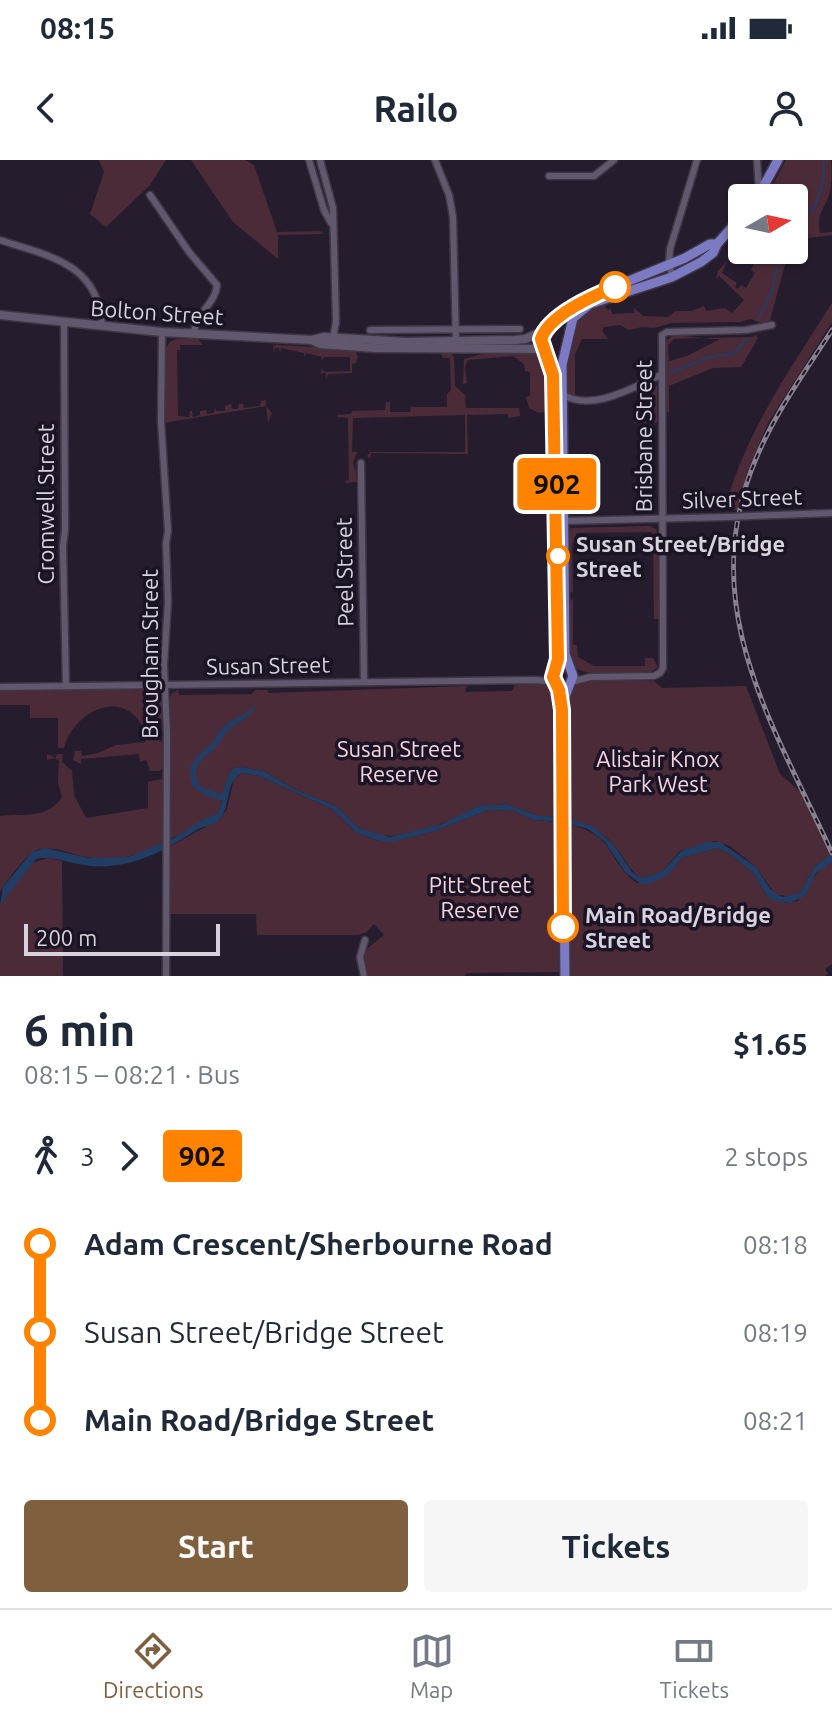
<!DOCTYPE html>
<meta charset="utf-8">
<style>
:root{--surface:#fff;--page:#f6f6f7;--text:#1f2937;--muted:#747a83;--line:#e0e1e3;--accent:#805f3e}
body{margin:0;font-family:Ubuntu,sans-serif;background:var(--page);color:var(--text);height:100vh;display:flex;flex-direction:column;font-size:30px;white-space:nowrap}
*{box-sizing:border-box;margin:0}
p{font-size:26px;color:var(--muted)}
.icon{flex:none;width:44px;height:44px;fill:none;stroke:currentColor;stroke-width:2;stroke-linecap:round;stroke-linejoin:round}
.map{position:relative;height:816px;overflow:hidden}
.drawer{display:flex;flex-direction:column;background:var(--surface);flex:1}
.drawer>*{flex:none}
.badge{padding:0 16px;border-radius:6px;font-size:28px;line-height:52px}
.needle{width:52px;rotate:81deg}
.controls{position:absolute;left:728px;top:24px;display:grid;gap:16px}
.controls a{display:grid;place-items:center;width:80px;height:80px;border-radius:8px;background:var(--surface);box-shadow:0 2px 6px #0004;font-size:40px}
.scale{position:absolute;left:24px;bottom:20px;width:196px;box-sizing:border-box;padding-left:8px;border:4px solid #d7d2de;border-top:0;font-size:22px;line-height:28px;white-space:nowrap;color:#d7d2de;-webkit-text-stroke:6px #1b1424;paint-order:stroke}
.map>.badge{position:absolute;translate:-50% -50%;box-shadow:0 0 0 4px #fff}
.legs{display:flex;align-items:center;gap:12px;height:88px;padding:0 24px;font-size:26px}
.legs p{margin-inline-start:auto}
.head{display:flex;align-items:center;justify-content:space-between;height:136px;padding:0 24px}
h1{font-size:44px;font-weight:700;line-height:60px}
.action{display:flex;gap:16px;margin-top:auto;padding:16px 24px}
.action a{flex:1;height:92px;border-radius:8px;background:var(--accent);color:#fff;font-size:32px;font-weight:700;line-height:92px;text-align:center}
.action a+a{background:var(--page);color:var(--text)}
ul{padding:0 24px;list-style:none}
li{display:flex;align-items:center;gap:28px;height:88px;font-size:30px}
li i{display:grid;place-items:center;width:12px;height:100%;margin:0 10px;background:currentColor}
li i::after{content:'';width:20px;height:20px;margin:-10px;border:6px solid;border-radius:50%;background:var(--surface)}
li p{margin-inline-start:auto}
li:first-child i{background:linear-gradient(#0000 50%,currentColor 0)}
li:last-child i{background:linear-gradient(currentColor 50%,#0000 0)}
.status{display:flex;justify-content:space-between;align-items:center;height:56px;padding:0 40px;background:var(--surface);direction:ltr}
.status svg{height:22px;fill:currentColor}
header{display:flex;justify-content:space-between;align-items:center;height:104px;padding:0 24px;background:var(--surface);font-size:36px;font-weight:700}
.dock{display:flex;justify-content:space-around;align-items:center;height:112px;border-top:2px solid var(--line);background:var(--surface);font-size:22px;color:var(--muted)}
.dock a{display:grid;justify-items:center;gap:4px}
.dock .active{color:var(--accent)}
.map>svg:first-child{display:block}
.green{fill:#4c2b39}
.water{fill:#223d63}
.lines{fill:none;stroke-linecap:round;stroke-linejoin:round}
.stream{stroke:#223d63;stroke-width:2}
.minor-casing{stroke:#3e3846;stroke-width:9}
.secondary-casing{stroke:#3e3846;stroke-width:11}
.primary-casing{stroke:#3e3846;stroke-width:12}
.minor{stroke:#61586d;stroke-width:6}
.secondary{stroke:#61586d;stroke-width:8}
.primary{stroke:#7d7ac4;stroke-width:9}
.rail-casing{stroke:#888190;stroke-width:5}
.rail{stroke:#1b1424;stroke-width:2;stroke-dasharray:6;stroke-linecap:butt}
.minor-bridge-casing{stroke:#3e3846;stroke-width:9;stroke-linecap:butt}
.minor-bridge{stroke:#61586d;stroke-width:6}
.line-1-casing{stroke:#fff;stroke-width:18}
.line-1{stroke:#ff8200;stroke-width:12}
.stop-1-dot{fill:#fff;stroke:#ff8200;stroke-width:4}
.labels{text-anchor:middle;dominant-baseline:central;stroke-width:7;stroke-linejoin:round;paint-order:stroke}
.street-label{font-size:22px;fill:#d7d2de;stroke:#1b1424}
.stop-label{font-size:22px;font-weight:bold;fill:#d7d2de;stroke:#1b1424;text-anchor:start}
.park-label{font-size:22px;fill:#f5d3e0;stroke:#1b1424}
</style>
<div class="status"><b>08:15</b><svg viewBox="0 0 49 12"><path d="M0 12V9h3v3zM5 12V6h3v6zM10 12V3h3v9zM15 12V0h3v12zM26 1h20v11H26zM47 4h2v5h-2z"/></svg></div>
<header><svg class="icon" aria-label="back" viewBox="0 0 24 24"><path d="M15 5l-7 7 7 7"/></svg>Railo<svg class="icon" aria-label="person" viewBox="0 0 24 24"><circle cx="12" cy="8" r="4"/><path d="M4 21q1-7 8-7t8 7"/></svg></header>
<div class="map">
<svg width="832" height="816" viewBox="0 0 832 816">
<rect width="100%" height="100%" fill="#251d2e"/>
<g class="green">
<path d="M99 0H166L150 25 106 67 90 54 104 12Z"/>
<path d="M191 0H245L254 5 277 72 322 71 323 74 278 75V99L233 62Z"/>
<path d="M786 0H831C832 12 832 23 829 35 823 52 817 52 820 73L832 72V75L801 79V82L794 83V38H766Z"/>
<path d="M760 90H789L770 160 763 164 751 159 740 162 672 163 654 168 642 167 629 170 620 165 604 167 602 171 608 179H582L575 194V235L580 237 567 234C565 213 567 205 572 185 578 163 571 157 596 145 603 142 606 140 613 142L605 146 607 150 611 149 612 154 634 153V148L643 156 668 157 676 151H691L704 146 706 151 725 148 732 153 744 140 719 116 716 119 718 111 727 101 722 113 737 123 735 127 738 129 741 125 746 128 755 113 751 110Z"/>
<path d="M832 143V162L768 263 747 313 737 350 725 349C745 272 790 210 832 143Z"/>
<path d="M675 175 702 178 674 179 668 185 669 201 687 196 720 179H707L709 178 753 177 756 175 758 178 741 207 713 208 669 226V253L666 251 664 186 668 179Z"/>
<path d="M176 179H198L203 185H180V190H177L178 256 189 257 190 251H192L193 257 200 255V251L206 250 207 254 214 253 215 247 216 251H225V246L231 244 232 249H238L239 244H243L244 248 260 246 261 241 266 240V246L272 253 268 263 266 246 163 263 166 188 170 182Z"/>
<path d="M277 185 354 189 358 196 356 203 352 204V213L328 214 326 220V213H321L320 217 322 208 324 212 350 211V197H324L322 201V197L306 193 304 197V193L281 188 280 193 279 188H275L274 193 273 186Z"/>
<path d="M504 188 536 192C552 206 552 232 548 251L539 253 529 248 526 237 530 236V212L525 211 524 204 513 196 468 200 465 207 467 223 463 224 464 199Z"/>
<path d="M451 191 454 198 455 226 465 235 466 248H519L520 256 508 258V254L467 255 468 294 371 293 370 299 367 296 370 292H465V255L353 258 352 292H357L353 303 356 312 357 322 346 323 345 321 349 320 348 258 337 257V255L351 254 352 251 385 250 386 242H390V252H410L411 247H447V234L451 230 450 198H443L440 192Z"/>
<path d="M652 222 657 226V263H633L639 257 636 230Z"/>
<path d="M650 366 656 369 658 378 659 459H654L653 374 651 372 576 373V383H572L573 433 569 431 567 372 571 368Z"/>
<path d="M573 438V485H577L578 497 594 506H645V498H653L658 507 651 512 644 513C623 513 585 520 570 503L566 445Z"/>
<path d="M583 521H654L662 528 746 526 780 614 803 634 831 695 815 706 800 733 791 737 775 734 756 707 730 686 715 681 680 691 663 711 642 718C629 711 626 700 617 689 604 671 589 666 569 659L567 536 574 523Z"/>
<path d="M547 524 555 528 558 538V657L539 656 506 644 478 646 452 660 426 669 394 676 376 675 360 669 336 646 292 628 264 611 242 607 234 608 229 614 218 653 169 680 170 538 172 533 178 530 179 535 252 534 255 530H267L269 533 467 526 465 532 512 531 515 525Z"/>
<path d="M154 529 160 532 164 562 158 569H144C123 526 73 552 64 588H58V558H30V545H0V530Z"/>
<path d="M145 577 156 578 163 583 164 606 160 611H150L146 600 140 602 139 594 81 599V604L73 600 75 591H81L82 596 98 593 116 585 145 582Z"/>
<path d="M47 594 56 598 57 594H63L62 602 72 611 74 635 86 658 148 648V622L161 619 164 622 165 682C142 696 113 702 86 697 71 694 52 685 37 690 26 694 6 722 0 732V656C24 653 47 660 62 637L58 623 59 601 55 598 47 600Z"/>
<path d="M242 613 259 616 332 649 357 673 379 681 400 680 432 672 489 650 514 651 533 660 558 662V691H560L559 812 466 813 465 816H368L364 791 384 775 374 764 367 772 358 775H257L256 754H169V687L220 659 227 649 234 619Z"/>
<path d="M569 664C618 677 605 699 637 723L676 706 682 698 717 688 730 694 754 714 766 734 786 743 798 741 819 710 832 702V804L825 809 828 814 825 816H571L567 691Z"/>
<path d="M48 698 62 701 63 816H0V745L31 703Z"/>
</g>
<path class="water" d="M257 542C253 559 235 561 226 573 222 578 219 585 214 589 202 599 189 608 200 626L222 635 229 614 234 608 242 607 264 611 292 628 336 646 360 669 390 677 442 664 478 646 506 644 539 656 563 657 593 666 614 685 632 712 642 718 663 711 681 691 707 682H720L756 707 771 730 782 737 800 733 815 706 832 694V702L816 713 805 736 790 743 772 740 766 734 754 714 730 694 717 688 682 698 667 716 649 724H641L625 712 604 681 588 669 563 662 533 660 514 651 489 650 432 672 392 682 379 681 357 673 332 649 259 616 242 613C224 621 232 648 218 661 212 666 202 666 195 671 162 692 131 709 91 706 72 705 54 695 36 699L0 745 3 727 32 692 45 688 89 698 129 697 174 678 200 661 218 653 222 640 206 636 192 626C186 603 196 597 211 584 216 579 217 573 222 568 233 557 248 556 257 542Z"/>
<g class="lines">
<g class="stream">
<path d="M794 63 815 47 824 18V0"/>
<path d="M759 158 773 128 780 90"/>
<path d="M670 213 707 198 734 193 747 179"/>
</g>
<g class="minor-casing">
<g id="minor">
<path d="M309 0 324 50 331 63"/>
<path d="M320 0 333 48 336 162 333 178"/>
<path d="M435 0 449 35 453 57 456 185"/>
<path d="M757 0 759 32"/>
<path d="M549 16H594L614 0"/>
<path d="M150 35 189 92 217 125C216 144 195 152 194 174"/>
<path d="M0 80C48 96 99 103 102 166"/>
<path d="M672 117 669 102 670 89 697 0"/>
<path d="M64 162 65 370 63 386 66 526"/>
<path d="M370 170 520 169"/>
<path d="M162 172 161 261 168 371 166 383 168 442 164 505 167 573 166 816"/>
<path d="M562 234C591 253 634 227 661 215"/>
<path d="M361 303 364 521"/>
<path d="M750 356 832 353"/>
<path d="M564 361 728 357"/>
<path d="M571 522 590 517 654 516 660 513 663 508 662 175 667 172 746 170 772 165"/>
<path d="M0 527 536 520 556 522"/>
<path d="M364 816 360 797 365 780"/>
</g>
</g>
<g class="secondary-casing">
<g id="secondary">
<path d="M0 155 162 172 312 180 324 177 406 182 515 180 525 179 544 171"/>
<path d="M312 180 320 184 375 188 544 189"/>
</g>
</g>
<g class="primary-casing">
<g id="primary">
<path d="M757 38 778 0"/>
<path d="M563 542 573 516 565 494 562 205 573 158 590 144 672 117 701 102 713 93 717 84 742 56"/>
<path d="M565 816 562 550 559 530 553 517 558 502V465L553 215 541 179 544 171 582 140 685 98 710 84H717"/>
</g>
</g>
<use href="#minor" class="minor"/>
<use href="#secondary" class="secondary"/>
<use href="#primary" class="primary"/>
<g class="rail-casing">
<path id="rail" d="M832 170C805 212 774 254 755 301 695 446 773 564 832 693"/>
</g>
<use href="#rail" class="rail"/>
<g class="minor-bridge-casing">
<path id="minor-bridge" d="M728 357 750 356"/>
</g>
<use href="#minor-bridge" class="minor-bridge"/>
</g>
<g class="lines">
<g class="line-1-casing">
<path id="line-1" d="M563 767 562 550 559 530 553 517 558 499 553 215 541 179C549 155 593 136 615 127"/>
</g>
<use href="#line-1" class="line-1"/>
</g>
<g class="stop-1-dot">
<circle cx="615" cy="127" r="14"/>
<circle cx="558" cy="396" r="10"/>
<circle cx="563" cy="767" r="14"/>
</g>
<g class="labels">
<g class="street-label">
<text transform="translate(157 152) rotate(4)">Bolton Street</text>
<text transform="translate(643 276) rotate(-90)">Brisbane Street</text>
<text transform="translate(742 338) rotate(-2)">Silver Street</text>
<text transform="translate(45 344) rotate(-90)">Cromwell Street</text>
<text transform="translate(344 412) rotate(-91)">Peel Street</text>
<text transform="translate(149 494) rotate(-90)">Brougham Street</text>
<text transform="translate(268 505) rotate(-1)">Susan Street</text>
</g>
<g class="stop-label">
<text x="576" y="383">Susan Street/Bridge<tspan x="576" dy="25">Street</tspan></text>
<text x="585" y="754">Main Road/Bridge<tspan x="585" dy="25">Street</tspan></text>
</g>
<g class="park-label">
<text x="399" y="588">Susan Street<tspan x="399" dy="25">Reserve</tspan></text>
<text x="658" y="598">Alistair Knox<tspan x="658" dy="25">Park West</tspan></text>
<text x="480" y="724">Pitt Street<tspan x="480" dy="25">Reserve</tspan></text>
</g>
</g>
</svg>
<div class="controls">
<a><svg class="needle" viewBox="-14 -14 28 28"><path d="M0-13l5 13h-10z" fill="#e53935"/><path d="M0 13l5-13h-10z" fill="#747a83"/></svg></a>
</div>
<div class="scale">200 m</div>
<b class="badge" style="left:557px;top:324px;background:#ff8200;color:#111">902</b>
</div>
<section class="drawer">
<div class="head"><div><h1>6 min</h1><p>08:15 – 08:21 · Bus</p></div><b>$1.65</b></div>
<div class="legs"><svg class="icon" aria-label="walk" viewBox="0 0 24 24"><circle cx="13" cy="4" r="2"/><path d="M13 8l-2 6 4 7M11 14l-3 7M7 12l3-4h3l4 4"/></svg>3<svg class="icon" aria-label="forward" viewBox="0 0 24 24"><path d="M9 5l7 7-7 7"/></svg><b class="badge" style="background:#ff8200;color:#111">902</b><p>2 stops</p></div>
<ul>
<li><i style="color:#ff8200"></i><b>Adam Crescent/Sherbourne Road</b><p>08:18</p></li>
<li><i style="color:#ff8200"></i><span>Susan Street/Bridge Street</span><p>08:19</p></li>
<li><i style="color:#ff8200"></i><b>Main Road/Bridge Street</b><p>08:21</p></li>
</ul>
<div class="action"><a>Start</a><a>Tickets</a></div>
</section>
<nav class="dock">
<a class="active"><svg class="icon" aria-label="directions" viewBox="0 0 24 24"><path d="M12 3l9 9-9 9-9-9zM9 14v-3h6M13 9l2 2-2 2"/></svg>Directions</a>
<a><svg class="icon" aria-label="map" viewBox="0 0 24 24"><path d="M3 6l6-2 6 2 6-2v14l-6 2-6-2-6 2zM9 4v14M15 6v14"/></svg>Map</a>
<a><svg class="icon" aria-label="tickets" viewBox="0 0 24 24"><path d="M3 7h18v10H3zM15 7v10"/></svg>Tickets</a>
</nav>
